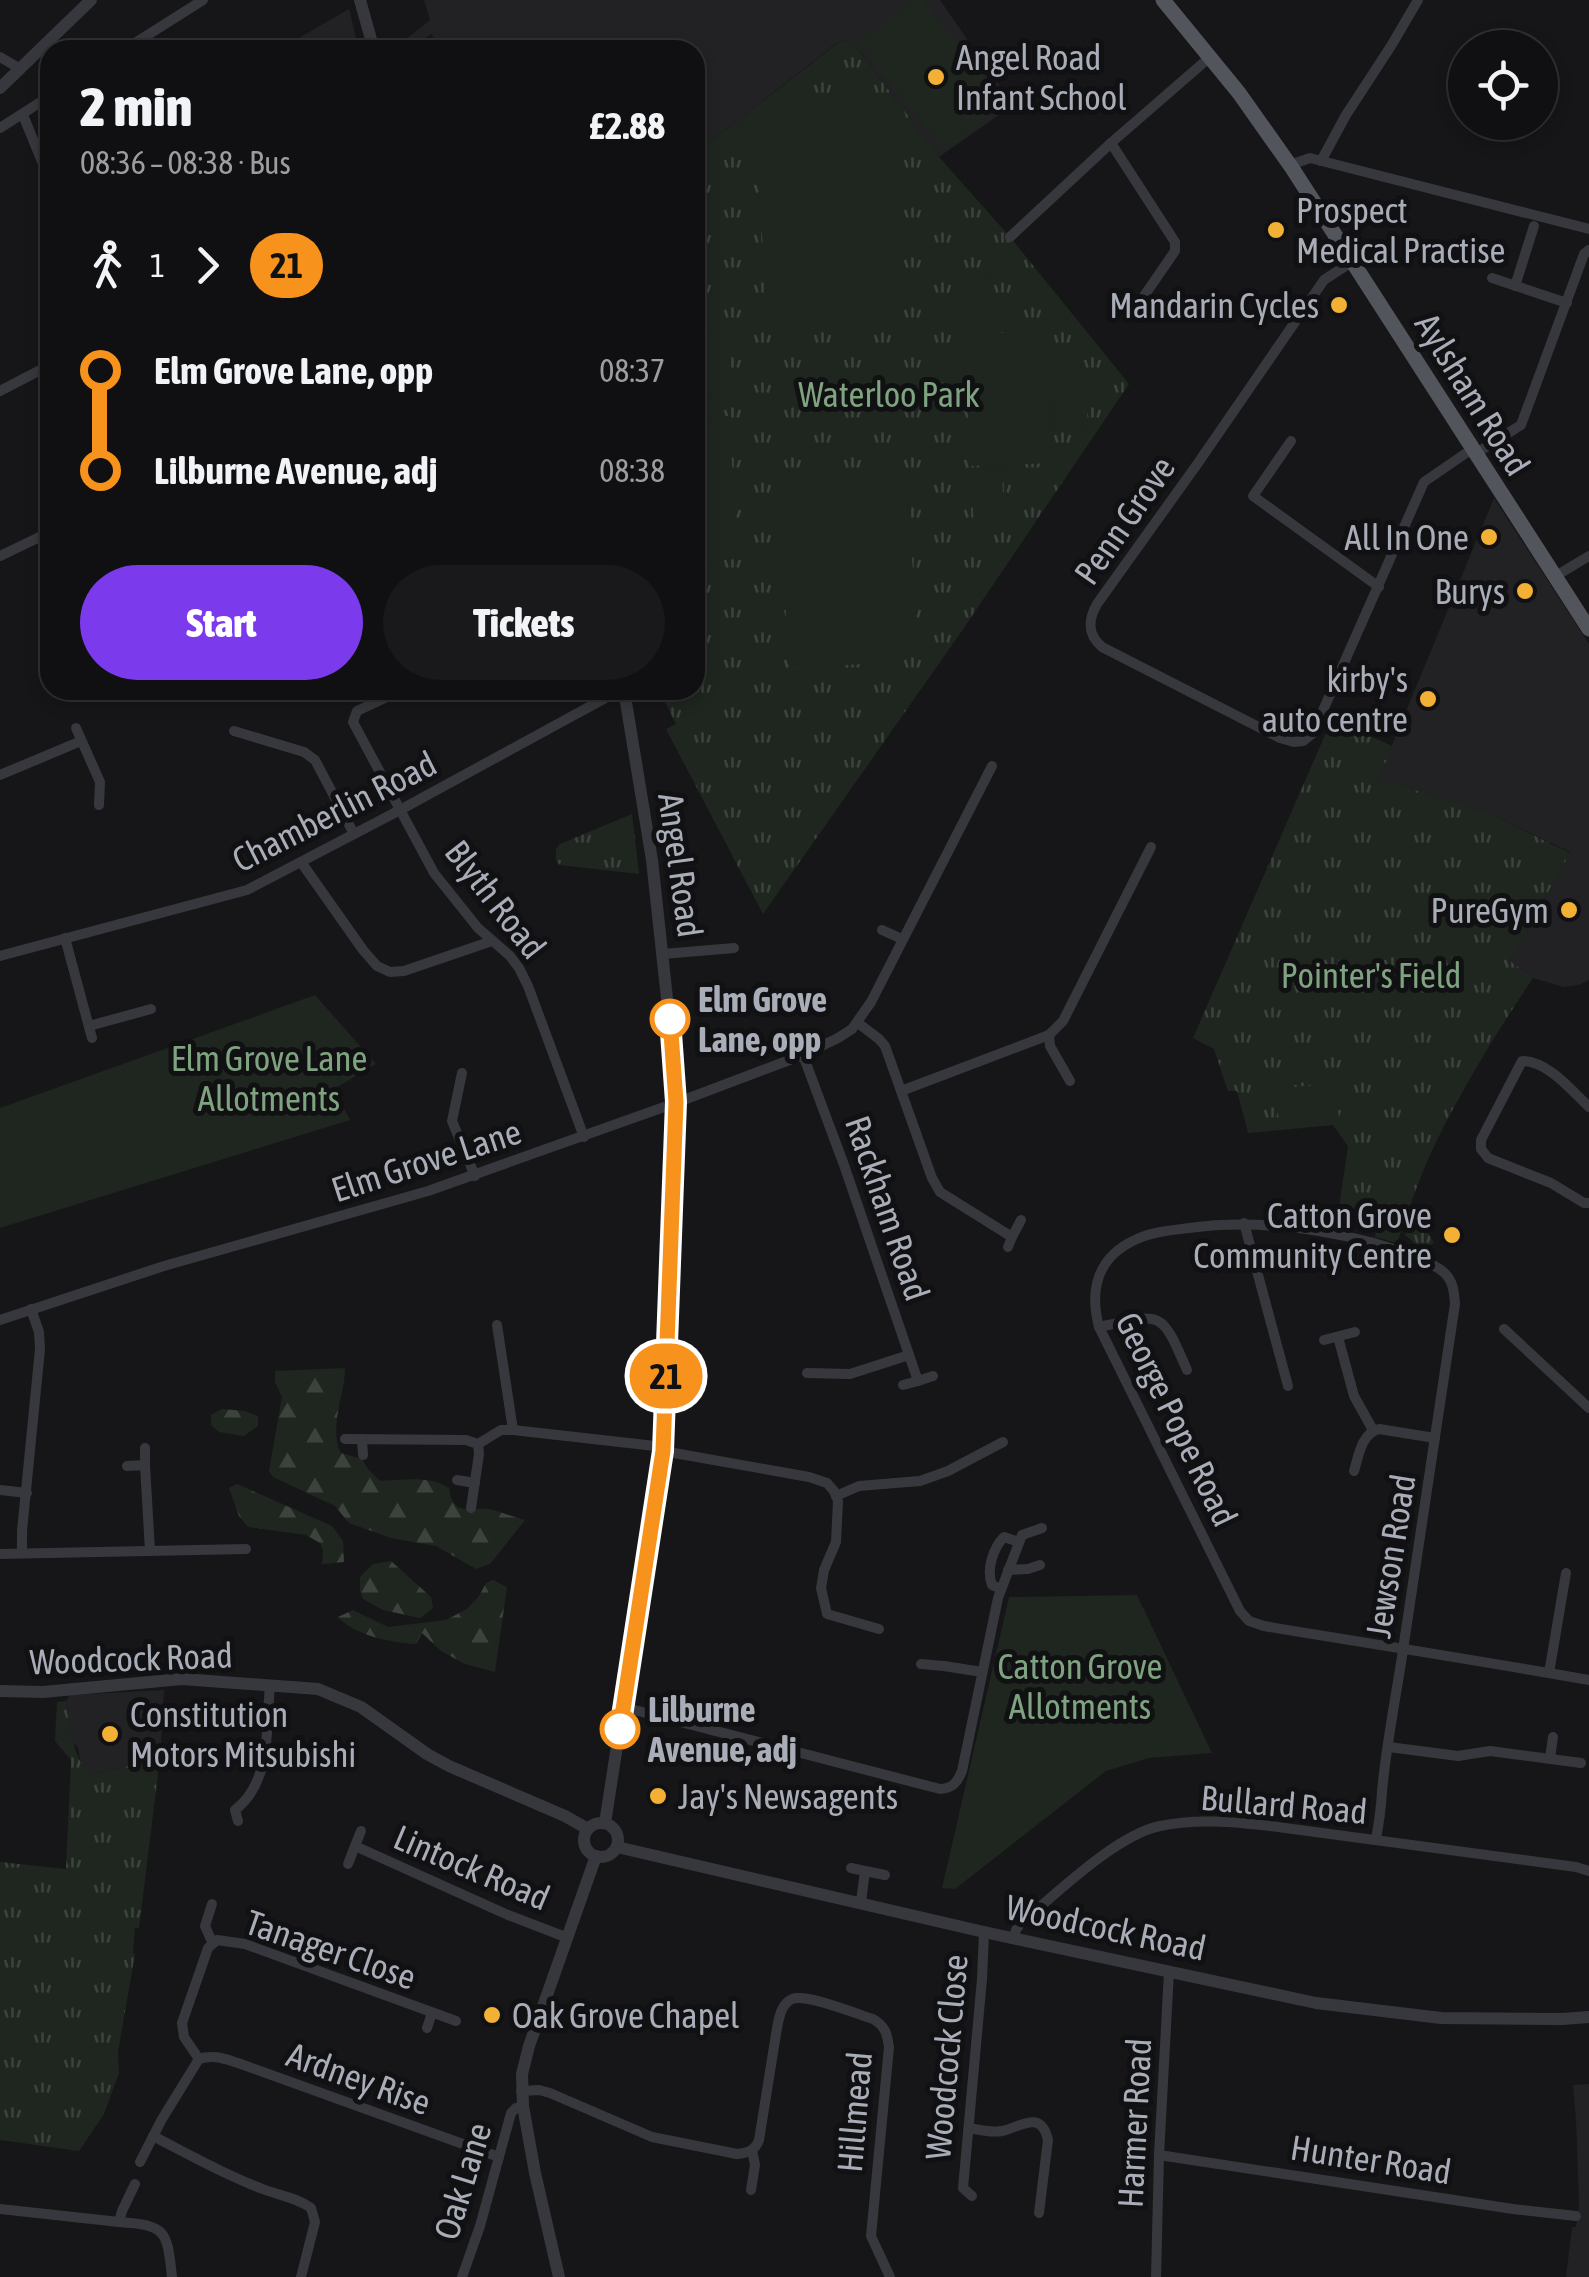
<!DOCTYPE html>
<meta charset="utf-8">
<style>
:root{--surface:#101012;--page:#19191b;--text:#f1f3f6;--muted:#9c9d9f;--line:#303032;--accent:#7c3aed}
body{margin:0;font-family:"Asap Condensed",sans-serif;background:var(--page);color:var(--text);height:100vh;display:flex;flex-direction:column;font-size:38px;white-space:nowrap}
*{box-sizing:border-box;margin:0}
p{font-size:32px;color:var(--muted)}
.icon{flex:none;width:55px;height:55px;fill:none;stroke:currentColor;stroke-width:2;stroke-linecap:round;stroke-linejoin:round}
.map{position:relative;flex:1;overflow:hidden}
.panel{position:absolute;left:40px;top:40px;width:665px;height:660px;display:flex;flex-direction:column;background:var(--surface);border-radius:30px;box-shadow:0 5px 15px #0003,0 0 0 2px var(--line)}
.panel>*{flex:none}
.badge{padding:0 20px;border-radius:32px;font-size:35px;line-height:65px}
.tools{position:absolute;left:1448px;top:30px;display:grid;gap:20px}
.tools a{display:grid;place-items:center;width:110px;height:110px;border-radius:50%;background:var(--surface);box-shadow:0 5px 15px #0003,0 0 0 2px var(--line);font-size:50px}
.map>.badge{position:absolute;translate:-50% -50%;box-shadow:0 0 0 5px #fff}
.legs{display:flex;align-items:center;gap:15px;height:110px;padding:0 40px;font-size:32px}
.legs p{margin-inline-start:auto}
.head{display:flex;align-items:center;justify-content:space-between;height:170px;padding:0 40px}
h1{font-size:55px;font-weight:800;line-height:75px}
.cta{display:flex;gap:20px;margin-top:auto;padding:20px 40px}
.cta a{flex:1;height:115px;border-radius:60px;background:var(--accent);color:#fff;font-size:40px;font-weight:800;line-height:115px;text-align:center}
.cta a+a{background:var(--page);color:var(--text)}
ul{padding:0 40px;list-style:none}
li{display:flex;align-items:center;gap:35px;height:100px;font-size:38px}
li i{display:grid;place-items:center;width:15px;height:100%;margin:0 12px;background:currentColor}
li i::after{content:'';width:25px;height:25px;margin:-12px;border:8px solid;border-radius:50%;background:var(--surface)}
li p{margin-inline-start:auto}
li:first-child i{background:linear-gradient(#0000 50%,currentColor 0)}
li:last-child i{background:linear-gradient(currentColor 50%,#0000 0)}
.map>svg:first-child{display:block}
.built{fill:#222225}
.grass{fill:url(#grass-tufts)}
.forest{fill:url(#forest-firs)}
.garden{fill:#1e261f}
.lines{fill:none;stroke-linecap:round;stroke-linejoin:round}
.minor{stroke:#37383d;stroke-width:10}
.tertiary{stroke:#37383d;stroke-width:12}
.primary{stroke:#53555c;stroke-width:15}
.line-1-casing{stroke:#fff;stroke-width:22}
.line-1{stroke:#f7931d;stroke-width:15}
.poi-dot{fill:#f2b134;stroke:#111113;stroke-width:4}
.stop-1-dot{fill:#fff;stroke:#f7931d;stroke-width:5}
.labels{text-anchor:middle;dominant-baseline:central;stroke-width:10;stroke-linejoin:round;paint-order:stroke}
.poi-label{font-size:35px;fill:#a8adb8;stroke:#111113;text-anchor:end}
.park-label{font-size:35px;fill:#7fa381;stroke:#111113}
.street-label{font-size:35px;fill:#a8adb8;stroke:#111113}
.stop-label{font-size:35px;font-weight:bold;fill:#a8adb8;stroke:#111113;text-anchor:start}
</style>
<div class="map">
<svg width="1589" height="2277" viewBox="0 0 1589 2277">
<defs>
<pattern id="grass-tufts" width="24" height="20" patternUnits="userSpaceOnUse" patternTransform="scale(2.5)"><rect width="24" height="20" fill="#1e261f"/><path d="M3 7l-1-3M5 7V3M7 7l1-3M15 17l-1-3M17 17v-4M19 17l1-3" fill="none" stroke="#3c433d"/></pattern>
<pattern id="forest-firs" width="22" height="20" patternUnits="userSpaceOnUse" patternTransform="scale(2.5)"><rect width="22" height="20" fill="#1e261f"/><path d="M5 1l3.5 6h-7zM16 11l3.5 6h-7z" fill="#3c433d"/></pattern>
</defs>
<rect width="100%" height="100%" fill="#161618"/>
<g class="built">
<path d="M424 0H940L1013 105 939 157 855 45 846 40 838 42 695 154V50H442L431 34 411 50H392L430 20Z"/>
<path d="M349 9 359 50H278Z"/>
<path d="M1494 498 1589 644V980L1579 985 1564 987 1533 978 1509 960 1570 852 1488 813 1378 779Z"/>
<path d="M164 1690 160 1758 91 1775 85 1772 81 1765 78 1748 72 1741 69 1727 66 1701 70 1695Z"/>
<path d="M1589 2084V2277H1566L1572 2227H1576L1579 2204 1576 2120 1573 2085Z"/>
</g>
<g class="grass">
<path d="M846 40 854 44 939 157 1010 237 1129 384 959 635 763 914 666 729 676 724 659 690H695V154L839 42Z"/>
<path d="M1332 719 1392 746 1379 779 1488 813 1570 853 1509 960 1533 978C1498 1030 1465 1084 1437 1140 1421 1173 1409 1208 1397 1243L1375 1237 1377 1223 1338 1214 1348 1146 1333 1125 1248 1133 1237 1091H1228L1214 1049 1193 1038Z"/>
<path d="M632 814 639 874 560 865 556 861V849L560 844Z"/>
<path d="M1412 1218 1426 1230 1434 1243 1424 1248 1421 1243 1417 1245 1405 1235Z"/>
<path d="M66 1701C68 1722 74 1763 91 1775L160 1758 139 1928H135L133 1953 135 1954 118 2052 119 2073 104 2114 79 2151 0 2140V1862L66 1869 71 1760 55 1741 57 1702Z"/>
</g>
<g class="forest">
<path d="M345 1368C345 1395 328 1428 341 1453L362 1459 368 1469 380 1481C401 1480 431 1475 449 1488 453 1519 471 1505 493 1510 503 1513 514 1517 525 1520L490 1564 476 1569 436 1546 391 1538 349 1523 335 1506 273 1477 269 1471 282 1397 275 1382V1371Z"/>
<path d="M222 1409 245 1411 258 1416V1426L244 1436 219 1432 211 1425V1415Z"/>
<path d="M237 1484 332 1526 343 1541 344 1562 322 1564 323 1551 320 1543 306 1535 248 1527 239 1516 229 1488Z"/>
<path d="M391 1561 431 1597 433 1608 420 1618 383 1610 363 1599 360 1591V1577L373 1564Z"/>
<path d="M493 1580 507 1587 495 1672 465 1664 441 1651 422 1633 416 1644C392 1643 354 1635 338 1617L353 1610 388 1627 446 1620 467 1609 479 1596 486 1583Z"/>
</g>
<g class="garden">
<path d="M912 0H923L1005 102 945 151 858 43Z"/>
<path d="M822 98C852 98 874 106 898 125L892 136 899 306 880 324 767 328 758 158 750 146 742 145C754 114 792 104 822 98Z"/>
<path d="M991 272 994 333H1043L1045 392 964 395 958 274Z"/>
<path d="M727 332 730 398 695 399V333Z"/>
<path d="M1085 363 1088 430 1053 432 1050 365Z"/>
<path d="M1050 405 1053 463 971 466 968 408Z"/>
<path d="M730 416 736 559 695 562V418Z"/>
<path d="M905 467 918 636 899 662 789 668 778 472Z"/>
<path d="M1002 467 1004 529 974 531 971 468Z"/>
<path d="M315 995 376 1064 334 1089 350 1120 0 1228V1108Z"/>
<path d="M1336 1084 1339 1121 1279 1125 1276 1088Z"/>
<path d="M1137 1595 1212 1753 1149 1758 1106 1771 955 1889 942 1888 1009 1597Z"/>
</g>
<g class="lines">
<g class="minor">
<path d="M124 50 203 0"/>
<path d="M0 57 19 68"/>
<path d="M23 115 50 181"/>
<path d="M0 128 50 96"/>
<path d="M1111 143 1175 242V251L1133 312"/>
<path d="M1321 161 1346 115 1391 46 1418 0"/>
<path d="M1290 165 1310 158 1589 229"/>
<path d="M1010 237 1111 143 1210 57"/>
<path d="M1353 261 1324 280 1198 463 1097 604C1088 620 1087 634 1102 647L1280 738 1294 742 1303 741 1313 733 1424 482 1472 449"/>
<path d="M1492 278 1567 303"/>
<path d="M1515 286 1534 226"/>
<path d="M0 391 50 365"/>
<path d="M1291 441 1253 496 1379 587"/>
<path d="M1475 454 1521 425 1584 254 1589 250"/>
<path d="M0 556 50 532"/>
<path d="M1554 577 1589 556"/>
<path d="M402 690 357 711 353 722 434 873 478 928 510 956 519 968 528 986 584 1137"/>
<path d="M76 728 100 782 99 805"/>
<path d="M234 731 304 752 315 760 354 834"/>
<path d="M0 775 81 741"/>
<path d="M301 862 363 950 377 966 390 972 404 971 492 941"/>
<path d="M882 930 902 939"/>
<path d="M65 938 92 1038"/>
<path d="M663 954 734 948"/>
<path d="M0 956 247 890 400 810 620 690"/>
<path d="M858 1023 879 1039 885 1046 932 1178 940 1192 1012 1237 1008 1247"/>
<path d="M89 1026 151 1009"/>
<path d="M1049 1035 1050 1046 1070 1081"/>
<path d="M803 1055 844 1165 918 1381 933 1376"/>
<path d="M462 1073 452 1121 475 1176"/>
<path d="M901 1091 1049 1035 1063 1021 1151 847"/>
<path d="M1589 1107C1571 1090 1548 1061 1522 1061L1481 1140V1149L1488 1158 1551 1183 1584 1203H1589"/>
<path d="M1244 1223 1288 1386"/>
<path d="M1012 1237 1021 1220"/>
<path d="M0 1320 164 1266 428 1191 681 1101 803 1055 838 1038 852 1029 871 1002 992 766"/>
<path d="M497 1325 513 1430"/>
<path d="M1099 1327C1163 1313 1161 1310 1187 1370"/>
<path d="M1504 1329 1589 1408"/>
<path d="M1338 1337 1354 1396 1373 1430"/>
<path d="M1324 1340 1355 1332"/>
<path d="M807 1373 850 1374 909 1355"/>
<path d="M903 1385 918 1381"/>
<path d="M345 1439 466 1440 478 1444 479 1454 471 1508"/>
<path d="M362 1439 363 1455"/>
<path d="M478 1444 501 1430H513L664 1447"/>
<path d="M145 1448V1465"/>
<path d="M663 1451 809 1477 827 1483 834 1491 838 1501 836 1542 824 1570 821 1588 827 1614 879 1629"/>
<path d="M127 1466 145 1465 150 1551"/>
<path d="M1354 1471C1359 1455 1361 1434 1379 1429L1435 1438"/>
<path d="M457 1480 475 1483"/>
<path d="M0 1490 27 1493"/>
<path d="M836 1496 859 1486 920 1481 948 1471 1003 1442"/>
<path d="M22 1553V1531L40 1349 39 1332 31 1309"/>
<path d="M0 1554 246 1549"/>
<path d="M1008 1570 1028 1569 1040 1565"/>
<path d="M1001 1589 992 1585C986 1570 993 1548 1004 1537L1019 1542"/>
<path d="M921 1664 944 1666 982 1672"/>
<path d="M1549 1673 1566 1573"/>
<path d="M623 1707 940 1789C953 1788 957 1783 962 1771L998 1598 1022 1535 1042 1528"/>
<path d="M1389 1747 1458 1756 1490 1751 1581 1763"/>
<path d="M1550 1758 1553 1737"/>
<path d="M238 1821 235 1810C272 1782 266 1727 270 1685"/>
<path d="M1376 1839C1379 1823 1381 1808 1382 1792 1386 1745 1396 1697 1403 1650L1404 1643 1455 1304C1454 1290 1453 1279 1441 1270 1420 1256 1394 1249 1370 1242 1309 1226 1251 1220 1189 1228 1172 1230 1152 1232 1137 1239 1098 1256 1089 1289 1099 1327L1240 1611 1249 1621 1264 1626C1372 1644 1481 1661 1589 1680"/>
<path d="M355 1846 361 1831"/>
<path d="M348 1864 355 1846 508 1915 568 1938"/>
<path d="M851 1868 865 1871 861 1902"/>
<path d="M865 1871 885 1875"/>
<path d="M1014 1938 1016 1930 1020 1924C1056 1894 1116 1835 1160 1826 1196 1818 1234 1822 1270 1826L1576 1867 1589 1871"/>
<path d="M212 1942 205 1926 212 1904"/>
<path d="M427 2028 432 2013"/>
<path d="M199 2059 184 2037 182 2023 208 1948 217 1940 245 1944 456 2021"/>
<path d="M199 2059C213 2054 225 2059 238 2063L499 2157"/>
<path d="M521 2091 539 2090 550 2093 652 2137 737 2154C747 2153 755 2151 759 2140L777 2028C779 2018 781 2004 792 1999 806 1993 857 2014 873 2019 885 2026 887 2033 889 2047L871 2236 890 2277"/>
<path d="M969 2128C979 2130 992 2133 1002 2131 1021 2127 1041 2109 1048 2140L1039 2213"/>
<path d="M153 2136C188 2154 223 2174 260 2188 277 2195 296 2197 311 2208L315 2222 301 2277"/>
<path d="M1159 2155 1513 2209 1576 2216"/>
<path d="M140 2162 162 2119 199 2059"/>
<path d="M751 2190 755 2165 752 2150"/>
<path d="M972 2196 963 2188 982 1979 984 1932"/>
<path d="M0 2209 119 2222 122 2211 135 2184"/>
<path d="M119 2222C167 2225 167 2231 172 2277"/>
<path d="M462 2277 480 2226 511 2113 516 2108 523 2106"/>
<path d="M1156 2277 1159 2155 1169 1972"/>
</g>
<g class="tertiary">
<path d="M360 0 374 50"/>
<path d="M0 88 91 0"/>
<path d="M0 1691 43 1692 182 1679 318 1689 361 1707 427 1754 449 1766 565 1816 588 1829"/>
<circle cx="601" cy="1840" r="17"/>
<path d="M605 1823 663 1451 676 1102 669 1017 652 860 624 690"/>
<path d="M617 1847 984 1932 1316 2003 1441 2018 1562 2019 1589 2017"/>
<path d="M559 2277 535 2173 523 2106 522 2074 529 2046 596 1856"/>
</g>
<path class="primary" d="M1163 0 1239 93 1292 168 1589 629"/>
</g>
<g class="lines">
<g class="line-1-casing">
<path id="line-1" d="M620 1729 663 1451 676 1102 670 1019"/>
</g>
<use href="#line-1" class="line-1"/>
</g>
<g class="poi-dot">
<circle cx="936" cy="77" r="10"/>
<circle cx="1276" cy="230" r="10"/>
<circle cx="1339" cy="305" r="10"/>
<circle cx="1489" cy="537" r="10"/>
<circle cx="1525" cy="591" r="10"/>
<circle cx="1428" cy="699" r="10"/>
<circle cx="1569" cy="910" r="10"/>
<circle cx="1452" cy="1235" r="10"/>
<circle cx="110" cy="1734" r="10"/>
<circle cx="658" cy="1796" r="10"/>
<circle cx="492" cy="2015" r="10"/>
</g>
<g class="stop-1-dot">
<circle cx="670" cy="1019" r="18"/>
<circle cx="620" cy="1729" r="18"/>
</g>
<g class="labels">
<g class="poi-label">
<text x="956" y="57" text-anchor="start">Angel Road<tspan x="956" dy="40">Infant School</tspan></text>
<text x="1296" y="210" text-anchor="start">Prospect<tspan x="1296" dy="40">Medical Practise</tspan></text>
<text x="1319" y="305">Mandarin Cycles</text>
<text x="1469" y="537">All In One</text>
<text x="1505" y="591">Burys</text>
<text x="1408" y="679">kirby's<tspan x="1408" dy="40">auto centre</tspan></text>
<text x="1549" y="910">PureGym</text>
<text x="1432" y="1215">Catton Grove<tspan x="1432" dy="40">Community Centre</tspan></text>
<text x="130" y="1714" text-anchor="start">Constitution<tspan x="130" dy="40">Motors Mitsubishi</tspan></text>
<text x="678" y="1796" text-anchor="start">Jay's Newsagents</text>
<text x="512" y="2015" text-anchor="start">Oak Grove Chapel</text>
</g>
<g class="park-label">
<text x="889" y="394">Waterloo Park</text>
<text x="1371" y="975">Pointer's Field</text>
<text x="269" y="1058">Elm Grove Lane<tspan x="269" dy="40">Allotments</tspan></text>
<text x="1080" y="1666">Catton Grove<tspan x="1080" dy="40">Allotments</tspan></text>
</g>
<g class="street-label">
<text transform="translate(1473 394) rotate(58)">Aylsham Road</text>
<text transform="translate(1124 520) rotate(-55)">Penn Grove</text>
<text transform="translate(334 811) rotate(-27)">Chamberlin Road</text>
<text transform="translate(681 865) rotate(82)">Angel Road</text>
<text transform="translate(496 899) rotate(52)">Blyth Road</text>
<text transform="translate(426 1160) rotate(-18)">Elm Grove Lane</text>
<text transform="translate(888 1208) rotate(71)">Rackham Road</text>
<text transform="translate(1177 1419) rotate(64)">George Pope Road</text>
<text transform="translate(1390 1556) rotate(-81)">Jewson Road</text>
<text transform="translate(131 1658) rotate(-2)">Woodcock Road</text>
<text transform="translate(1284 1804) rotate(5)">Bullard Road</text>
<text transform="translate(472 1867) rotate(23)">Lintock Road</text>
<text transform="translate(1106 1927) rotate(12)">Woodcock Road</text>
<text transform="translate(331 1949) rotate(19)">Tanager Close</text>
<text transform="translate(946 2057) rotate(-85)">Woodcock Close</text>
<text transform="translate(359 2078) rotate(20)">Ardney Rise</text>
<text transform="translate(854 2112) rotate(-85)">Hillmead</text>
<text transform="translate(1134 2123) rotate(-87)">Harmer Road</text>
<text transform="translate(1371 2159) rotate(9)">Hunter Road</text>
<text transform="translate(462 2181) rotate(-73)">Oak Lane</text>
</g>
<g class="stop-label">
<text x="698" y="999">Elm Grove<tspan x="698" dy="40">Lane, opp</tspan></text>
<text x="648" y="1709">Lilburne<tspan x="648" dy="40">Avenue, adj</tspan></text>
</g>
</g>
</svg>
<div class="tools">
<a><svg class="icon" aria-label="locate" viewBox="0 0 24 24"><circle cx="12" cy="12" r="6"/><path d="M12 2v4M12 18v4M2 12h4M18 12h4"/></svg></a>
</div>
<b class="badge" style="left:666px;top:1376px;background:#f7931d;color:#111">21</b>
<section class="panel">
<div class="head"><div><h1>2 min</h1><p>08:36 – 08:38 · Bus</p></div><b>£2.88</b></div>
<div class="legs"><svg class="icon" aria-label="walk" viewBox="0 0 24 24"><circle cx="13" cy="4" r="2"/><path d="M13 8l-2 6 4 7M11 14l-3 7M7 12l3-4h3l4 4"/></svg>1<svg class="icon" aria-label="forward" viewBox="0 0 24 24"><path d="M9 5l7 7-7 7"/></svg><b class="badge" style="background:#f7931d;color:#111">21</b></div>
<ul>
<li><i style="color:#f7931d"></i><b>Elm Grove Lane, opp</b><p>08:37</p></li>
<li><i style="color:#f7931d"></i><b>Lilburne Avenue, adj</b><p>08:38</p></li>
</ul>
<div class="cta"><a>Start</a><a>Tickets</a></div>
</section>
</div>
